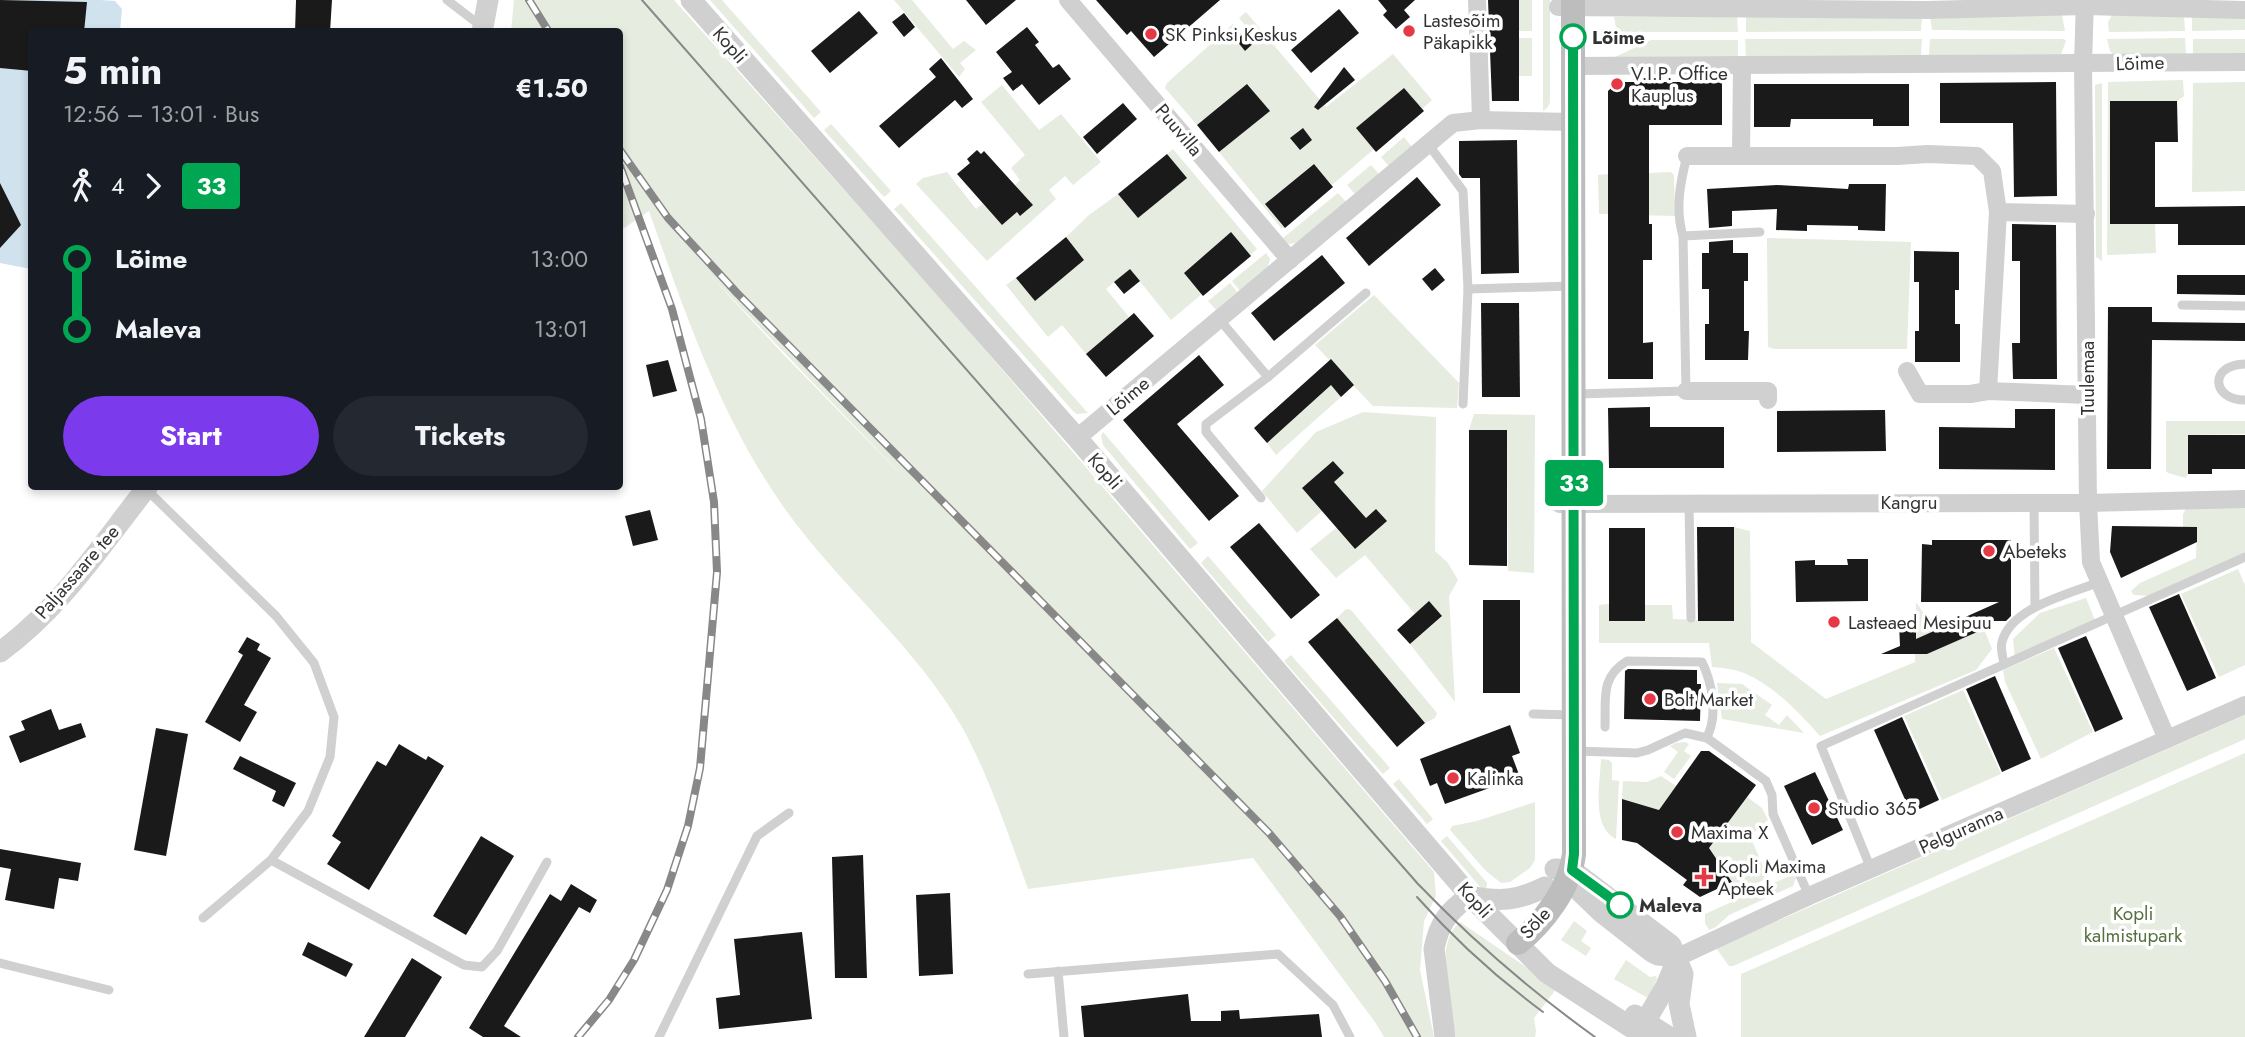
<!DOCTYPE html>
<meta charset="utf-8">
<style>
:root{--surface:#171b24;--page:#242831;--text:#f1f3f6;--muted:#9ea1a6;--accent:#7c3aed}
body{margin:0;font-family:Jost,sans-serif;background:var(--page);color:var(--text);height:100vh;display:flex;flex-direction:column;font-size:26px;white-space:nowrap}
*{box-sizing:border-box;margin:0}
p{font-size:23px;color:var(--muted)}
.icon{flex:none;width:38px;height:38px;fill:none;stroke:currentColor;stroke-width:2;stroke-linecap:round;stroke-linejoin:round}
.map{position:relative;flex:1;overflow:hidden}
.panel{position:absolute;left:28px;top:28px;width:595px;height:462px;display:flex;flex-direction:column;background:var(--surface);border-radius:7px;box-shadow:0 4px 10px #0003}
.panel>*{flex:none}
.badge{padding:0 14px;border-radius:5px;font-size:24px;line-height:46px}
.map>.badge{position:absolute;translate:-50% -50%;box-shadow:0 0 0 4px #fff}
.legs{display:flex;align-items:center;gap:10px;height:77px;padding:0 35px;font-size:23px}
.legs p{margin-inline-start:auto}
.overview{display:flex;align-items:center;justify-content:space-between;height:119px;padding:0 35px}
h1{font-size:38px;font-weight:700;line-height:52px}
.action{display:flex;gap:14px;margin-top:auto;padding:14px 35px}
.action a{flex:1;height:80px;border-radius:42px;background:var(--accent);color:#fff;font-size:28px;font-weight:700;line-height:80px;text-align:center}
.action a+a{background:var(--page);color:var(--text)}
ul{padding:0 35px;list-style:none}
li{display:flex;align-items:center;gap:24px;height:70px;font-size:26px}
li i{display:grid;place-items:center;width:10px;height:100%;margin:0 9px;background:currentColor}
li i::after{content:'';width:18px;height:18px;margin:-9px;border:5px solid;border-radius:50%;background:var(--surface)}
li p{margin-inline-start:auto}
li:first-child i{background:linear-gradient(#0000 50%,currentColor 0)}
li:last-child i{background:linear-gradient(currentColor 50%,#0000 0)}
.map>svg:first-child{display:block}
.green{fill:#e6ecdf;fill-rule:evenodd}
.water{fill:#cfe2ee}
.building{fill:#1a1a1a}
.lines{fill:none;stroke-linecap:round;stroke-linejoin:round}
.service{stroke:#d0d0d0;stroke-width:9}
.minor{stroke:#d0d0d0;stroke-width:18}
.tertiary{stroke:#d0d0d0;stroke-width:21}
.secondary{stroke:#bdbdbd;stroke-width:24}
.tram{stroke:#888;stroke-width:2}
.rail-casing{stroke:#888;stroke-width:8}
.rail{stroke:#fff;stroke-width:5;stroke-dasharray:16;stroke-linecap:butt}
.line-1-casing{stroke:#fff;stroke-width:16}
.line-1{stroke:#00a651;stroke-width:10}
.poi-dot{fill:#e63946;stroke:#fff;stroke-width:2.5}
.stop-1-dot{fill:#fff;stroke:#00a651;stroke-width:3.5}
.labels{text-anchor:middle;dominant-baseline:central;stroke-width:7;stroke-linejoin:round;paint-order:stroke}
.poi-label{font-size:19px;fill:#333;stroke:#fff;text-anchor:start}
.stop-label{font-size:19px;font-weight:bold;fill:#333;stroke:#fff;text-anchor:start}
.street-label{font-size:19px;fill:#333;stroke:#fff}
.park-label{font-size:19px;fill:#56703f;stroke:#fff}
</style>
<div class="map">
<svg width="2245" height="1037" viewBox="0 0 2245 1037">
<rect width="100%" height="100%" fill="#fff"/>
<g class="green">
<path d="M514 0H674L930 286 1434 872 1436 896 1424 921 1420 970 1434 1037H1384L1375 1022 1253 858 1028 889C1008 834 990 778 962 727 915 645 839 585 785 509 721 419 685 313 649 211L620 231V32H511ZM707 272 914 488 783 354Z"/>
<path d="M710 0H722L821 112 814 118Z"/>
<path d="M894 0H912L953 49 964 41 976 50 960 63 965 69 959 77Z"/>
<rect x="1519" y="0" width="13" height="31"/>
<path d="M1543 0H1550V102L1548 107 1543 111Z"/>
<path d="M1246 12 1326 107 1393 54 1432 100 1422 109 1404 88 1357 128 1374 149 1332 185 1313 164 1266 204 1285 228H1281L1219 152 1269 111 1248 84 1197 125 1165 88 1167 83 1233 24 1242 35 1236 40 1245 51 1258 40 1239 18Z"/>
<path d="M2062 15 2065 31 1932 30 1930 16Z"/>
<path d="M2112 15 2184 16 2185 31 2109 32 2108 22Z"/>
<path d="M2192 15H2245V30L2192 31Z"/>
<path d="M1737 16 1738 32H1617L1614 17Z"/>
<path d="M1746 16H1922L1921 31 1746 32Z"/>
<rect x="1519" y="38" width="13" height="38"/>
<path d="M2185 38 2186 55H2114L2110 51 2107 39Z"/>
<path d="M1745 39H1922L1921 55 1746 56Z"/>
<path d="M1930 39H2064L2066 41 2061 54 1929 55Z"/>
<path d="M2193 39H2245V54L2193 55Z"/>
<path d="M1651 40H1738V56L1615 57Z"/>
<path d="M2183 80 2184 96 2177 101H2110V224H2155L2156 253 2107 255 2108 82Z"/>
<path d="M2245 82V191L2192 192 2193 83Z"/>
<path d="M2102 83V261L2096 257 2095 85Z"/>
<path d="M1002 85 1039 130 1061 114 1101 162 1073 185 1065 176 1049 190 1056 199 987 261 916 184 923 178 947 172 976 209 983 204 1002 225 1017 212 1020 216 1029 208V201L1015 185 1020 180 1011 168 1025 155 981 102Z"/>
<path d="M831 124 891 191 884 197 824 130Z"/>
<path d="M1404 137 1412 147 1389 166 1381 157Z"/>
<path d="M1173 149 1257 249 1250 255 1231 233 1184 273 1202 294 1171 320 1130 269 1106 289 1129 317 1086 354 1062 325 1048 337 1006 285 1016 278 1035 300 1084 260 1066 237 1089 215 1118 194 1138 218 1186 178 1167 154Z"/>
<path d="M1371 165 1379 174 1355 194 1347 185Z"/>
<path d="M1671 172 1674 175 1675 216 1599 214 1598 175 1609 174 1649 200V173Z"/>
<path d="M1338 193 1346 202 1296 243 1288 244 1283 238Z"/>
<path d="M901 203 1088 413 1077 414 1073 411 894 209Z"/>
<path d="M1767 238 1911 242 1907 349H1774L1768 347Z"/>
<path d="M1266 253 1270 259 1268 267 1240 291 1232 281Z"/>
<path d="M1230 283 1237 292 1216 310 1208 301Z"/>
<path d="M1374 295 1459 383 1457 408 1373 406 1315 345Z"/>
<path d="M1331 384 1341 397 1276 455 1267 443Z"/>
<path d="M1363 412 1436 417 1435 551 1448 563 1458 580 1449 596 1455 702 1410 644 1442 617 1429 602 1415 614 1365 555 1336 578 1310 549 1336 528 1355 549 1376 509 1366 518 1334 482 1344 473 1333 461 1302 488 1322 511 1297 533 1262 491 1316 432Z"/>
<path d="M1474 414 1535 415 1534 573 1508 571 1507 431 1469 430Z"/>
<path d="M2166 421H2245V434L2188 435V474L2186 478 2168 473 2166 471Z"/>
<path d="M1103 432 1198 543 1190 549 1103 445 1101 436Z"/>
<path d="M2245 506V555L2151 596 2134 595 2131 591 2140 583 2196 558 2197 527H2183V514L2186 509Z"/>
<path d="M1734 527 1750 531 1751 642 1826 699 1915 662 1916 602 1935 630 1918 638 1926 654 1984 629 1992 649 1976 670 1820 736C1799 712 1774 686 1744 673 1735 669 1722 668 1712 667L1709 643H1599V605L1609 604V620H1645V605H1672L1673 619 1734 621Z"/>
<path d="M1208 556 1276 635 1268 642 1201 563Z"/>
<path d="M2238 569 2245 585V665L2219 677 2181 594Z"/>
<path d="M2086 598 2096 623 2015 659 2013 639 2040 613Z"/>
<path d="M1346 609 1351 610 1437 713 1435 718 1425 723 1337 618Z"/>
<path d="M2054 648 2093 732 2041 759 2005 682 2003 670Z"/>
<path d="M1291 655 1390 768 1383 774 1284 661Z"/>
<path d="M1717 683 1742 684 1772 705 1765 715 1779 725 1787 715 1804 733 1722 719Z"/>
<path d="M1963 690 2001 774 1942 800 1904 716Z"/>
<path d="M2245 715V739L2243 740 1733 966H1729L1716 948Z"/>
<path d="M1685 742 1689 744 1684 751 1691 756 1674 779 1664 772 1678 752 1670 746 1676 743Z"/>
<path d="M2245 753V1037H1741V974Z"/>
<path d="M1601 759 1609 760 1612 763V780L1619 781 1616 839C1591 827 1600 784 1601 759Z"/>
<path d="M1661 776 1676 786 1659 810 1622 799 1623 781 1647 782Z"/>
<path d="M1399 779 1433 819 1427 824 1393 784Z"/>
<path d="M1747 797 1762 808 1768 820 1750 836 1768 878 1739 891 1709 848Z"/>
<path d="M1535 802V860L1530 868 1510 882 1501 883 1485 870 1450 830 1452 826 1477 821Z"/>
<path d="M1447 836 1487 883 1486 890 1481 888 1441 841Z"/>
<path d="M1794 874 1796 878 1793 886 1729 915 1716 927 1709 930 1705 923V914Z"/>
<path d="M1574 921 1587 931 1581 941 1591 948 1586 956 1561 940Z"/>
<path d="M1460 922 1557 988 1534 1018 1536 1031 1535 1037H1456C1451 1005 1432 945 1460 922Z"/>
<path d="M1626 960 1650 977 1656 976 1657 979 1649 996 1646 997 1614 979Z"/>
</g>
<path class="water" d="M0 0H100L115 1 122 9 120 31 32 32 31 269 0 263Z"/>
<g class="building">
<path d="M0 0 87 2 84 32H32V71L0 68Z"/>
<path d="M296 0H332L330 32H295Z"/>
<path d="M966 0H1016L986 25Z"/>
<path d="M1096 0H1220L1154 57 1131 31 1127 35Z"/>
<path d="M1378 0H1415L1404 10 1410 17 1396 29 1383 15 1387 11Z"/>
<path d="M1488 0H1519V101H1492Z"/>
<path d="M1339 9 1359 33 1311 73 1291 50Z"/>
<path d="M859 11 878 33 830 73 811 51Z"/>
<path d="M904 13 915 27 904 37 892 22Z"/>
<path d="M1027 27 1039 42 1035 45 1053 68 1059 64 1071 79 1039 105 1022 84 1013 91 1003 78 1012 72 996 52Z"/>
<path d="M1249 29 1258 39 1245 51 1236 40Z"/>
<path d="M941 58 973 99 962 108 955 100 899 148 879 126 936 77 929 69Z"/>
<path d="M1344 67 1355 80 1318 110 1314 107Z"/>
<path d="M1617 82H1722V125H1649V224H1652V260H1643V343L1653 342V379H1608V91Z"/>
<path d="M2056 82 2057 196 2014 197 2013 123H1940V83Z"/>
<path d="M1247 84 1270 111 1219 152 1197 125Z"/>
<path d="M1754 84H1909V126H1873V119H1791L1790 127H1754Z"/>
<path d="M1404 88 1424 111 1376 152 1356 128Z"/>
<path d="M2110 101H2177L2178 142H2155V207L2245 206V245H2178V224H2110Z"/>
<path d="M1123 103 1137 119 1097 154 1083 137Z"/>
<path d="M1303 128 1312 140 1300 150 1290 138Z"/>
<path d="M1517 140 1519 273 1481 274 1480 178H1462L1459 174V141Z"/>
<path d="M977 150 981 154 984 151 1033 205 1020 216 1017 212 1002 225 957 174 970 163 967 159Z"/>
<path d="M1167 154 1187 178 1138 218 1118 194Z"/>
<path d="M1314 164 1333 187 1285 228 1265 204Z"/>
<path d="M1417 177 1441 205 1369 266 1346 238Z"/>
<path d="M0 183 21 225 0 248Z"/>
<path d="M1849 184H1886L1885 231 1858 230V226L1807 225V231L1776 230 1777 209 1732 211V226L1709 228 1707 189 1777 185 1848 189Z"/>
<path d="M2012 224 2056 225 2057 379H2013L2012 343H2020V261H2012Z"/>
<path d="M1231 232 1251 256 1203 296 1184 273Z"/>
<path d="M1066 237 1084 260 1035 301 1016 278Z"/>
<path d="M1733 240V253H1748V281H1744V331H1749L1748 360H1705V324H1709V289H1702V253H1709V242Z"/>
<path d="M1914 251 1959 252V290H1955V324H1960V362H1915V331H1919V282H1914Z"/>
<path d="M1322 255 1345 283 1274 341 1251 313Z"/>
<path d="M1435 268 1445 280 1432 291 1422 279Z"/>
<path d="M1130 269 1140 281 1124 294 1114 282Z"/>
<path d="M2177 275H2245V295L2177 294Z"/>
<path d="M1481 303H1519L1520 397H1482Z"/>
<path d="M2108 307H2152V322L2245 323V341L2152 340 2151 469H2107Z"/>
<path d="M1134 313 1154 336 1106 377 1086 354Z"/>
<path d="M1199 355 1224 385 1177 424 1239 496 1209 521 1123 420Z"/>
<path d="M1331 359 1354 385 1341 397 1331 385 1267 443 1254 428Z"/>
<path d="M668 360 677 391 653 397 646 365Z"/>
<path d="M1650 407V427H1724V468H1609L1608 408Z"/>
<path d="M2015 409H2055V470L1939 469V427L2015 428Z"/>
<path d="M1885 410 1886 451 1777 452V411Z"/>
<path d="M1469 430H1507V566L1469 565Z"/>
<path d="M2188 435H2245V469H2212V474H2188Z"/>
<path d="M1333 461 1344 473 1334 482 1366 518 1376 509 1387 521 1355 549 1302 488Z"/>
<path d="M650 510 658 540 633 546 625 516Z"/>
<path d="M1259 523 1320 595 1291 619 1230 547Z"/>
<path d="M2112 526 2197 527V542L2121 578 2110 552Z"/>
<path d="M1697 527H1734V621H1698Z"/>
<rect x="1609" y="528" width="36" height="93"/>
<path d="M1932 540H2011V616L2006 621H1981L1984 629 1927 654H1881L1900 646 1899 623 1916 622V639L1999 602H1921L1922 544 1932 545Z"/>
<path d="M1847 559H1868V601L1796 602 1795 561 1815 560V565H1848Z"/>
<path d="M2179 594 2216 678 2187 691 2149 607Z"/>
<rect x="1483" y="600" width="37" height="93"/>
<path d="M1429 601 1442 616 1410 644 1397 630Z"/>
<path d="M1337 618 1425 723 1397 747 1308 642Z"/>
<path d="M2086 636 2123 719 2095 732 2058 648Z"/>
<path d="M247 637 260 644 257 650 271 658 244 705 257 712 240 742 205 722 243 655 238 652Z"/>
<path d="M1628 669 1697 670V684H1701L1700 721 1624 719 1625 671Z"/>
<path d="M1995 676 2031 759 2002 772 1966 689Z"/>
<path d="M51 709 59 730 81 723 86 737 20 763 9 736 25 730 21 721Z"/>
<path d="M1902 717 1939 800 1911 813 1874 730Z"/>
<path d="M1510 725 1520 753 1512 756 1520 777 1445 804 1437 783 1430 786 1420 759Z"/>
<path d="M156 728 188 734 166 856 134 850Z"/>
<path d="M399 744 426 760 428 756 444 766 369 890 327 864 341 842 332 836 377 761 386 766Z"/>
<path d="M1701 751H1709L1756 785 1709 848 1732 882 1700 897 1683 885 1687 880 1637 843 1622 840V799L1659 810Z"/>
<path d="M240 756 296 783 284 807 272 801 276 791 233 769Z"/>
<path d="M1815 772 1843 830 1812 845 1784 786Z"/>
<path d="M481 836 514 856 466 935 433 916Z"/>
<path d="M0 849 81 863 78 881 59 878 54 909 5 900 11 869 0 867Z"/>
<path d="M863 855 867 978H835L832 857Z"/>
<path d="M571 884 597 900 590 913 579 907 504 1026 521 1037H483L469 1028 550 894 561 901Z"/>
<path d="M950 893 953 974 919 976 916 895Z"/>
<path d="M802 932 812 1019 719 1029 716 998 740 995 734 939Z"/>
<path d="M308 942 353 964 346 977 302 955Z"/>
<path d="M412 958 442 977 405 1037H364Z"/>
<path d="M1188 994 1191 1021H1221V1011L1239 1010 1240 1019 1319 1014 1322 1037H1084L1081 1006Z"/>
</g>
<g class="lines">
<g class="service">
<path d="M447 0 481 26"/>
<path d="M1428 144 1463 191 1468 289 1572 286"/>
<path d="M1683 236 1760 232"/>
<path d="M2182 305 2245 306"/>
<path d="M1219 319 1268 377 1206 424V432L1261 498"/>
<path d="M2245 364C2208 365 2212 400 2245 400"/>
<path d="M1268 377 1366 293"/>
<path d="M1576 394 1686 391 1683 236C1675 209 1680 183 1687 156"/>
<path d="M1463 404 1468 289"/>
<path d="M147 490 276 616 314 663 334 717 330 757 308 811 271 860 203 918"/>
<path d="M2034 502 2035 607"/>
<path d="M1689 504 1691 618"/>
<path d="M2004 664C2003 657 2000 649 2002 642 2011 607 2070 594 2099 582"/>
<path d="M1533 714 1574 715"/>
<path d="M1605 727C1606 699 1600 677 1627 661L1702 662C1712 683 1718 713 1708 735"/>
<path d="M1576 751 1637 753 1648 750 1685 733 1707 738 1766 781 1772 795 1773 814 1809 896"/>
<path d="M271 860 464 965 482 967 497 951 547 862"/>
<path d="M1871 869 1821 746 2245 557"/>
<path d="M0 963 109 990"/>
<path d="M1058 971 1064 1037"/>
<path d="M1028 974 1278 954 1333 1005 1350 1037"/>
<path d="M659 1037 757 836 789 813"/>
</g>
<g class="minor">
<path d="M1068 0 1290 260"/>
<path d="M1477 0 1481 120"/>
<path d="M2085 0 2083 64 2088 503 2091 562 2167 739"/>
<path d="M1558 7 1926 10 2085 6 2245 10"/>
<path d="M1573 66 2245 62"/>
<path d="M1741 155 1742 65"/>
<path d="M1687 156H1897L1928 154 1977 156 1992 171 1998 212 1988 391"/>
<path d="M1998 212 2086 214"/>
<path d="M1907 371 1920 394H1970L1988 391 2087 395"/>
<path d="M1686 391H1768V400"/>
<path d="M1077 438 1453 123 1481 120 1574 122"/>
<path d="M1560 504 2088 503 2245 499"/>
<path d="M1678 957 1809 896 2245 705"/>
</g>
<g class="tertiary">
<path d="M691 0 1077 438 1470 896 1547 973 1646 1037"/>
<path d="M482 32 488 0"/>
<path d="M0 652C61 608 102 544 148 486"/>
<path d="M1555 869 1572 870 1671 945 1683 974 1679 1004 1686 1037"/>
<path d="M1573 885 1601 912 1652 952 1658 955 1678 957"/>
<path d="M1470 896C1500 902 1517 901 1545 887"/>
<path d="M1635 1015 1669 1037"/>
<path d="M1648 1034 1645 1022 1666 986 1678 957"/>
<path d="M1445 1037 1434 949C1439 923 1449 910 1470 896"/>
</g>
<path class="secondary" d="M1518 943C1544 922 1570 888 1574 854L1573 0"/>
<g class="tram">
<path d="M642 0 1418 884C1473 941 1531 991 1595 1037"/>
<path d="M1417 897C1455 940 1497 978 1543 1012"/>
</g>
<g class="rail-casing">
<g id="rail">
<path d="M529 0 549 32"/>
<path d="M620 150 668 218 737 293 1269 833 1340 916 1385 981 1417 1037"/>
<path d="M578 1037 609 1000 634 960 667 890 688 826 700 768 717 572 714 502 701 419 672 309 620 166"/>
</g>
</g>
<use href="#rail" class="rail"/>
</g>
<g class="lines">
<g class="line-1-casing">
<path id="line-1" d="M1573 37 1574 854 1572 870 1620 905"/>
</g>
<use href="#line-1" class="line-1"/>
</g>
<g class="poi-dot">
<circle cx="1409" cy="31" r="7"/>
<circle cx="1151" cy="34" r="7"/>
<circle cx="1617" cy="84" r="7"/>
<circle cx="1989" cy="551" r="7"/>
<circle cx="1834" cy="622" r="7"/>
<circle cx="1650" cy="699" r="7"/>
<circle cx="1453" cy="778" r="7"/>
<circle cx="1814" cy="808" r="7"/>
<circle cx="1677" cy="832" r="7"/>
<path d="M1700.5 866.5h7v7h7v7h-7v7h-7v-7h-7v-7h7z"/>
</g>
<g class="stop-1-dot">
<circle cx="1573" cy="37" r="12"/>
<circle cx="1620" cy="905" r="12"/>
</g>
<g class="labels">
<g class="poi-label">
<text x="1423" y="20">Lastesõim<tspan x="1423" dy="22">Päkapikk</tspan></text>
<text x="1165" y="34">SK Pinksi Keskus</text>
<text x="1631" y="73">V.I.P. Office<tspan x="1631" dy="22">Kauplus</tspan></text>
<text x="2003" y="551">Abeteks</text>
<text x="1848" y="622">Lasteaed Mesipuu</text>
<text x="1664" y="699">Bolt Market</text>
<text x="1467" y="778">Kalinka</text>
<text x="1828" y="808">Studio 365</text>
<text x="1691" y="832">Maxima X</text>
<text x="1718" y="866">Kopli Maxima<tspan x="1718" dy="22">Apteek</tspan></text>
</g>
<g class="stop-label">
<text x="1592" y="37">Lõime</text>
<text x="1639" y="905">Maleva</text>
</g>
<g class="street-label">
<text transform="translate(730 45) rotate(49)">Kopli</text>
<text transform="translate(2140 63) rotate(-2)">Lõime</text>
<text transform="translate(1179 130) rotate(50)">Puuvilla</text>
<text transform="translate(2087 378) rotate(-90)">Tuulemaa</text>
<text transform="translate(1128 396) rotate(-40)">Lõime</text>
<text transform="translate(1105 471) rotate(49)">Kopli</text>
<text x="1909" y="502">Kangru</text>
<text transform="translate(77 572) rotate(-49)">Paljassaare tee</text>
<text transform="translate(1961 830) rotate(-24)">Pelguranna</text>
<text transform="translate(1475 900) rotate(48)">Kopli</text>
<text transform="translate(1535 923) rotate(-48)">Sõle</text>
</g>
<g class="park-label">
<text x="2133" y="913">Kopli<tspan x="2133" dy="22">kalmistupark</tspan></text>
</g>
</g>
</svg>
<b class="badge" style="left:1574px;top:483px;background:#00a651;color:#fff">33</b>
<section class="panel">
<div class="overview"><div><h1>5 min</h1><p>12:56 – 13:01 · Bus</p></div><b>€1.50</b></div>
<div class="legs"><svg class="icon" aria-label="walk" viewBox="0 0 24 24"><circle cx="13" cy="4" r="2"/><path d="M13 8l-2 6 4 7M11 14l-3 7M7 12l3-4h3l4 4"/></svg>4<svg class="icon" aria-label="forward" viewBox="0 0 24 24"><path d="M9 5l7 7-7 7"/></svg><b class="badge" style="background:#00a651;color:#fff">33</b></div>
<ul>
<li><i style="color:#00a651"></i><b>Lõime</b><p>13:00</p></li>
<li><i style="color:#00a651"></i><b>Maleva</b><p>13:01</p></li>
</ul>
<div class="action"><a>Start</a><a>Tickets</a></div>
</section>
</div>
